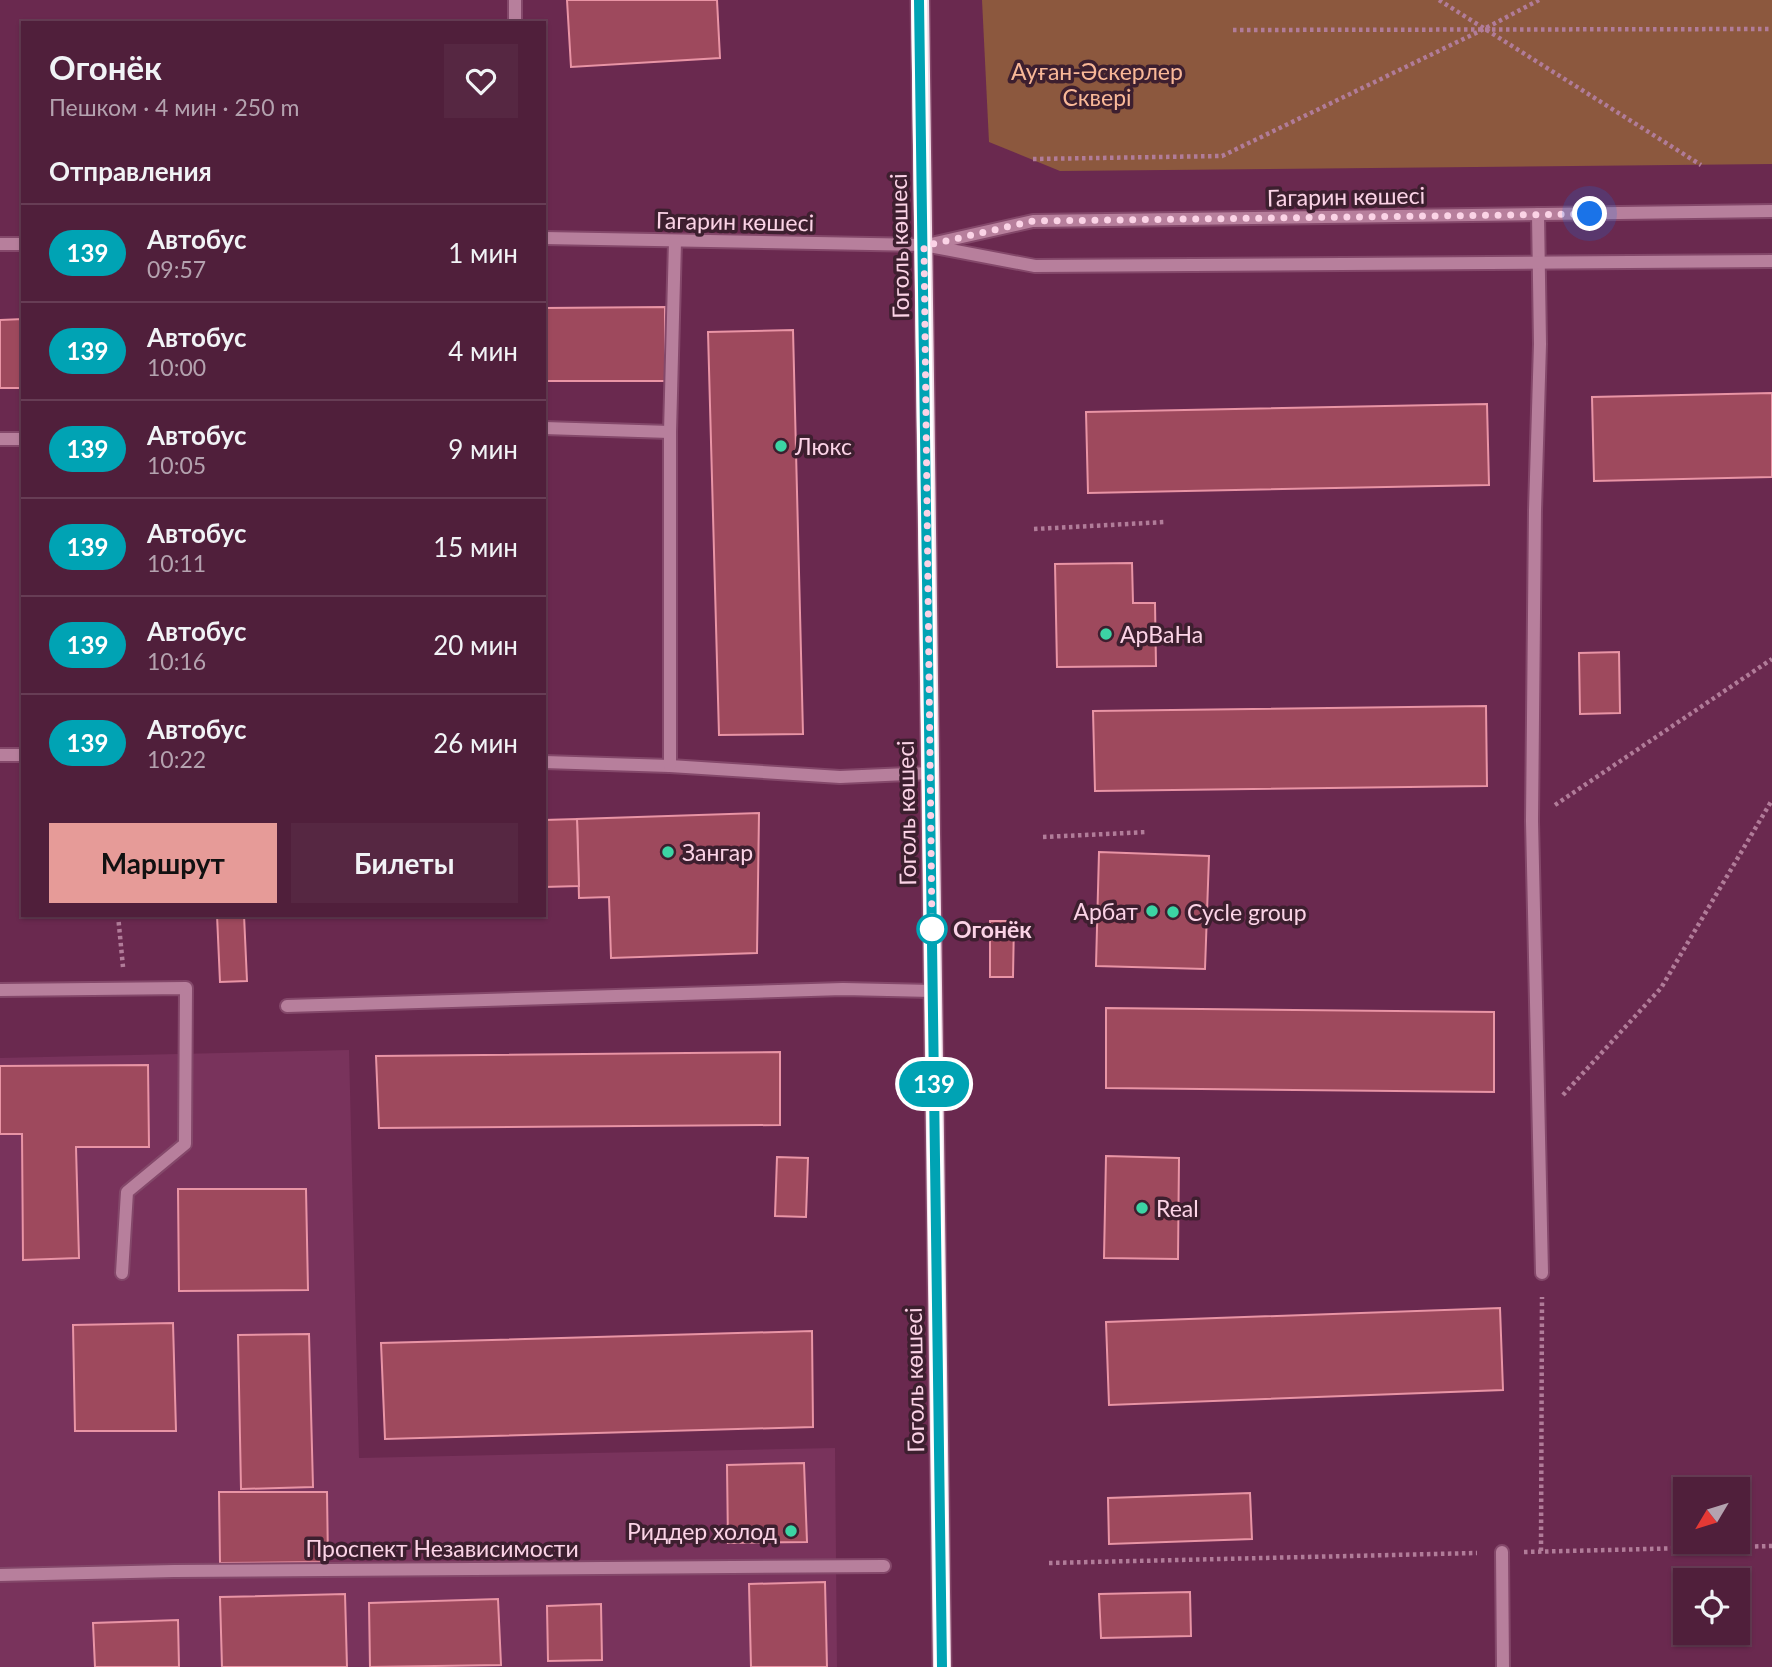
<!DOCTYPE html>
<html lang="ru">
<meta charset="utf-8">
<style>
:root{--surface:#501f3b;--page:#562742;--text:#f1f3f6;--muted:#b4a2af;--line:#673d55;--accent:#e69b98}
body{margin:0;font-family:Lato,sans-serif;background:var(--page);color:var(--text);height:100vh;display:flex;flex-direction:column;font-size:26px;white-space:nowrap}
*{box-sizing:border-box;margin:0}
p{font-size:23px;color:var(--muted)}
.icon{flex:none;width:38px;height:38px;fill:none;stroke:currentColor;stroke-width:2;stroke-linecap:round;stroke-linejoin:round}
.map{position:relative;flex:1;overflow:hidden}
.drawer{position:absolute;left:21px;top:21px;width:525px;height:896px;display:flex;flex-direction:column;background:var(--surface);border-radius:0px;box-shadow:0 2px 5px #0004,0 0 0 2px var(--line)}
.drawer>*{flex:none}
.badge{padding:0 14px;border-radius:23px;font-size:24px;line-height:46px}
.needle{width:46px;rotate:232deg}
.fabs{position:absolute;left:1673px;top:1477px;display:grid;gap:14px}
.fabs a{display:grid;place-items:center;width:77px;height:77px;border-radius:0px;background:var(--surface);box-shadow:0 2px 5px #0004,0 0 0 2px var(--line);font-size:35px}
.you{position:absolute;width:35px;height:35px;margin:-18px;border:5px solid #fff;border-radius:50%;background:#1a73e8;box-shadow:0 0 0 10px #1a73e833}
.map>.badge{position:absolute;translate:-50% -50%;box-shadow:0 0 0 4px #fff}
h2{padding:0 28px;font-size:26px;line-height:63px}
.round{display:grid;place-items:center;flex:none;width:74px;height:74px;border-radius:0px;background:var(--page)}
.overview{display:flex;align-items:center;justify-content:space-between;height:119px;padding:0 28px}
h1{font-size:33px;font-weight:700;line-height:52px}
.primary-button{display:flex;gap:14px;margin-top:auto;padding:14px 28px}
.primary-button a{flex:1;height:80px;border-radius:0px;background:var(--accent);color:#111;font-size:28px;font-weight:700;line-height:80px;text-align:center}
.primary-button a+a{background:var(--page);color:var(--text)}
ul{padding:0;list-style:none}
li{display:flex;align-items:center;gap:21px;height:98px;padding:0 28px;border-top:2px solid var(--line)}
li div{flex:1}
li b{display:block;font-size:26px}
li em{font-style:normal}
li .badge{min-width:77px;font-weight:700;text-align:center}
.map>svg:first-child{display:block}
.built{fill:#79335c}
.green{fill:#8c583e}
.building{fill:#9e495d;stroke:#e994a5;stroke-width:2}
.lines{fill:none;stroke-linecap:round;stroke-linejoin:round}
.minor-casing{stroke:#84486a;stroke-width:16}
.major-casing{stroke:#84486a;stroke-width:21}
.path{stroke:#b17c99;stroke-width:4.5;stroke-dasharray:3.5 3.5;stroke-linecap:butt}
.minor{stroke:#b77f9c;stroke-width:12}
.major{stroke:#f1d9e5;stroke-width:18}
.line-casing{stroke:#fff;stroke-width:16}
.line{stroke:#00a3b4;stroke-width:10}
.walk{stroke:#fbd3e6;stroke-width:7;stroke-dasharray:0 12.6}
.poi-dot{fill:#3cd4a4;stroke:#3d1f2f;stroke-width:2.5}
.stop-dot{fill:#fff;stroke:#00a3b4;stroke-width:3.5}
.labels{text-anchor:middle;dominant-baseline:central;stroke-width:7;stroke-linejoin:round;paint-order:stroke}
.park-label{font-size:23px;fill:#f9b898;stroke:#3d1f2f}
.street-label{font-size:23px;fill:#fbd3e6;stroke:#3d1f2f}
.poi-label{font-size:23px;fill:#fbd3e6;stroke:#3d1f2f;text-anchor:start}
.stop-label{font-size:23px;font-weight:bold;fill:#fbd3e6;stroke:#3d1f2f;text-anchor:start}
</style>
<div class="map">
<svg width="1772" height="1667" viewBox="0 0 1772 1667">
<rect width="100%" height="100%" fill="#6a294f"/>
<path class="built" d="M349 1050 359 1458 835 1448 837 1667H0V1058Z"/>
<path class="green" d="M982 0H1772V164L1060 171 989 142Z"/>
<g class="building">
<path d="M567 0H717L720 58 571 67Z"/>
<path d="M665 307V381H544V308Z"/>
<path d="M23 319V388H0V320Z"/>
<path d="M793 330 803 734 719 735 708 332Z"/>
<path d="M1772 393V477L1594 481 1592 397Z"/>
<path d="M1487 404 1489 485 1088 493 1086 412Z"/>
<path d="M1132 563 1133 603H1155L1156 666 1057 667 1055 564Z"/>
<path d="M1619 652 1620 713 1580 714 1579 653Z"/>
<path d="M1486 706 1487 786 1095 791 1093 711Z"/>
<path d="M759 813 757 953 611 958 609 897 579 898 577 819Z"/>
<path d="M577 819 579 886 544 887V820Z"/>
<path d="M1099 852 1209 856 1205 969 1096 966Z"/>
<path d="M217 915H244L247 981 220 982Z"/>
<path d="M990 921H1014L1013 977H990Z"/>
<path d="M1106 1008 1494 1012V1092L1106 1088Z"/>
<path d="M780 1052V1125L379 1128 376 1056Z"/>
<path d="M148 1065 149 1147H76L79 1258 23 1260 22 1134H0V1066Z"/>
<path d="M1106 1156 1179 1158 1178 1259 1104 1258Z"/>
<path d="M777 1157 808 1158 806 1217 775 1216Z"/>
<path d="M178 1189H306L308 1290 179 1291Z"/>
<path d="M1500 1308 1503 1390 1109 1405 1106 1322Z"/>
<path d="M173 1323 176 1431H75L73 1325Z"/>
<path d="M812 1331 813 1427 385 1439 381 1343Z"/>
<path d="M309 1334 313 1487 241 1489 238 1335Z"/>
<path d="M804 1463 807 1542 728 1543 727 1465Z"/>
<path d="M219 1492H327L328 1562 220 1563Z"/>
<path d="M1250 1493 1252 1539 1109 1544 1108 1498Z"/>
<path d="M825 1582 827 1667H751L749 1584Z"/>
<path d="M1190 1592 1191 1636 1101 1638 1099 1594Z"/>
<path d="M345 1594 347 1667H222L220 1597Z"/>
<path d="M498 1599 501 1665 370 1667 369 1603Z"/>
<path d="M601 1604 602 1660 548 1661 547 1606Z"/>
<path d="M178 1620 179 1667H95L93 1623Z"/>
</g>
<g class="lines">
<g class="minor-casing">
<g id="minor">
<path d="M515 0V23"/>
<path d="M1538 214 1540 344 1535 510 1532 821 1542 1273"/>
<path d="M544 238 924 245 1035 266 1772 261"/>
<path d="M0 244H23"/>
<path d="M931 244 1033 221 1772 211"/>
<path d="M544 428 670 432"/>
<path d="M0 439H23"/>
<path d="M0 755H23"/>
<path d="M544 762 670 766 840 777 930 773"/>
<path d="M670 766V432L675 241"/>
<path d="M0 990 186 988 185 1144 127 1192 122 1273"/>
<path d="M287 1006 843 989 933 991"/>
<path d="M1502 1552 1503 1667"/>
<path d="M0 1575 174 1571 884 1566"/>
</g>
</g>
<g class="major-casing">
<path id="major" d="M920 0 942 1667"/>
</g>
<g class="path">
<path d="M1439 0 1701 165"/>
<path d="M1233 30 1772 29"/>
<path d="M1033 159 1222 156 1484 29 1539 0"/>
<path d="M1034 529 1165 522"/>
<path d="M1555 805 1772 659"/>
<path d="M1043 837 1147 832"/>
<path d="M118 915 123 967"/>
<path d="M1563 1095 1661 988 1772 800"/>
<path d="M1541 1551 1542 1297"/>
<path d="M1524 1552 1772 1546"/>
<path d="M1049 1563 1477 1553"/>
</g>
<use href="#minor" class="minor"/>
<use href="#major" class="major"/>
</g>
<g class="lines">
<g class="line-casing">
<path id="line" d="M919 0 942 1667"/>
</g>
<use href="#line" class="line"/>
<path class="walk" d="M932 929 924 246 1033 221 1590 214"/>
</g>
<g class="poi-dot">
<circle cx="781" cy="446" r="7"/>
<circle cx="1106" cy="634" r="7"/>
<circle cx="668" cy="852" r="7"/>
<circle cx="1152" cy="911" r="7"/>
<circle cx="1173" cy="912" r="7"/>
<circle cx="1142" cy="1208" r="7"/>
<circle cx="791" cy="1531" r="7"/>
</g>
<circle class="stop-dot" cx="932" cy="929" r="14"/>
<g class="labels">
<g class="park-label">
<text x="1097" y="71">Ауған-Әскерлер<tspan x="1097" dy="26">Сквері</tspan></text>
</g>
<g class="street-label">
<text transform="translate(1346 196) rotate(-1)">Гагарин көшесі</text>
<text transform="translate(735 221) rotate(1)">Гагарин көшесі</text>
<text transform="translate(899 246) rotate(-91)">Гоголь көшесі</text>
<text transform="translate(906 813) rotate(-91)">Гоголь көшесі</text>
<text transform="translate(914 1380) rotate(-91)">Гоголь көшесі</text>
<text x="442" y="1548">Проспект Независимости</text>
</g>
<g class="poi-label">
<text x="795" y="446">Люкс</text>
<text x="1120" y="634">АрВаНа</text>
<text x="682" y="852">Зангар</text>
<text x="1138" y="911" text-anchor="end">Арбат</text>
<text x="1187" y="912">Cycle group</text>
<text x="1156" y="1208">Real</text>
<text x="777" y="1531" text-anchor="end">Риддер холод</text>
</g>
<g class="stop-label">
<text x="953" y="929">Огонёк</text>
</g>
</g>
</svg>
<div class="fabs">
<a><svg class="needle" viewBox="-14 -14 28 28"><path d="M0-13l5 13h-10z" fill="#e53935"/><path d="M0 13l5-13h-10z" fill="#b4a2af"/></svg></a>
<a><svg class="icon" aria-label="locate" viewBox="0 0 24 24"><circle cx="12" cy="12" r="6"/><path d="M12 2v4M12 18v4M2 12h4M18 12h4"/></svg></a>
</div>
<div class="you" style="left:1590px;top:214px"></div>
<b class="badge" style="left:934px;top:1084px;background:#00a3b4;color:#fff">139</b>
<section class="drawer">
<div class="overview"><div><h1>Огонёк</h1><p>Пешком · 4 мин · 250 m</p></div><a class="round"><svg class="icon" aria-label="heart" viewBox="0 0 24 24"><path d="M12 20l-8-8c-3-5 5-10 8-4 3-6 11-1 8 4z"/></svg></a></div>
<h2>Отправления</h2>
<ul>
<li><span class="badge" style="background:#00a3b4;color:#fff">139</span><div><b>Автобус</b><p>09:57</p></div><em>1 мин</em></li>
<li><span class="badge" style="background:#00a3b4;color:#fff">139</span><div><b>Автобус</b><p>10:00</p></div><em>4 мин</em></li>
<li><span class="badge" style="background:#00a3b4;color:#fff">139</span><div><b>Автобус</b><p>10:05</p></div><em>9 мин</em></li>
<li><span class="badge" style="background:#00a3b4;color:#fff">139</span><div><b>Автобус</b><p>10:11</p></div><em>15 мин</em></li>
<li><span class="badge" style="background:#00a3b4;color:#fff">139</span><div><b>Автобус</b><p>10:16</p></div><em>20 мин</em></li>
<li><span class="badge" style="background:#00a3b4;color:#fff">139</span><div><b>Автобус</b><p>10:22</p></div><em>26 мин</em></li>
</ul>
<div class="primary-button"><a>Маршрут</a><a>Билеты</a></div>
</section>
</div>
